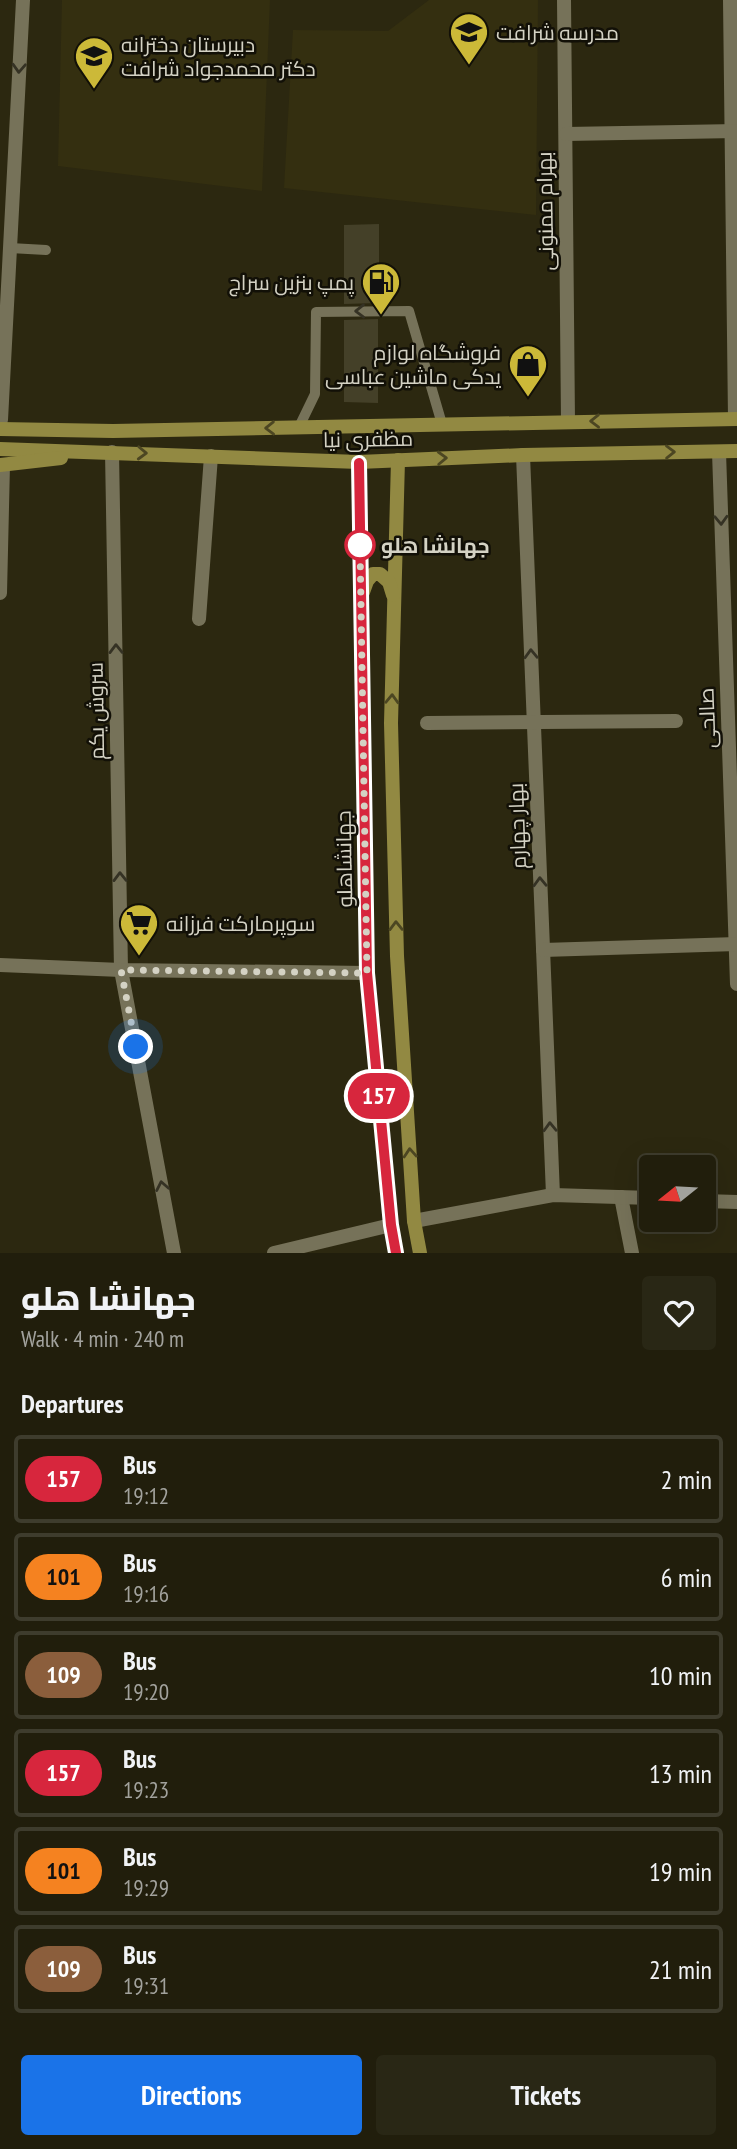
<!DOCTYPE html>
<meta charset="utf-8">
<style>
:root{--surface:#211e0c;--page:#292715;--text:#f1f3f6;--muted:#a2a29d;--line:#3e3c2d;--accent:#1a73e8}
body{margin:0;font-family:"PT Sans Narrow",Cairo,sans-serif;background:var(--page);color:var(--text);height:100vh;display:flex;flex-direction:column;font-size:26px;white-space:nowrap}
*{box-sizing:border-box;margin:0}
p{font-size:23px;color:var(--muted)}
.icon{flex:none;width:38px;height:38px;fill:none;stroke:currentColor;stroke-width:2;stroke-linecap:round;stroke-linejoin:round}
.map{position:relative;height:1253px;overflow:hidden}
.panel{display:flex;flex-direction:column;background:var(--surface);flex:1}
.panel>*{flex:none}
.badge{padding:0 14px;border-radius:23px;font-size:24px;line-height:46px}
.needle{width:46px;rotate:252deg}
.fabs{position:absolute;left:639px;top:1155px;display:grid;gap:14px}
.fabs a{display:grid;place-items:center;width:77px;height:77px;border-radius:7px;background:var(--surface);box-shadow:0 7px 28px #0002,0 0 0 2px var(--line);font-size:35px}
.you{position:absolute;width:35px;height:35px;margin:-18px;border:5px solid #fff;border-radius:50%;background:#1a73e8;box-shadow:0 0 0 10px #1a73e833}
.map>.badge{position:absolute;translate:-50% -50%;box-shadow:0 0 0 4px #fff}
h2{padding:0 21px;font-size:26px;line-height:63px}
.round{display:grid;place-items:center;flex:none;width:74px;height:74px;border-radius:7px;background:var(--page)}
.summary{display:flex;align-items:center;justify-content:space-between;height:119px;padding:0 21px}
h1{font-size:33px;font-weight:800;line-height:52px}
.cta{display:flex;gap:14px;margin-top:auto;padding:14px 21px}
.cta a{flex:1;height:80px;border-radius:7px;background:var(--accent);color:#fff;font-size:28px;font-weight:800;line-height:80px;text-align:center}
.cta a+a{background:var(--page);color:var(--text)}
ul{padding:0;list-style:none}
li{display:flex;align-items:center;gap:21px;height:88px;margin:0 14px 10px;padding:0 7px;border:4px solid var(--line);border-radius:7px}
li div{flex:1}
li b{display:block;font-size:26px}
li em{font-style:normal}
li .badge{min-width:77px;font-weight:700;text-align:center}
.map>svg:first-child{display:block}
.built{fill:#342f10}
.building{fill:#444028}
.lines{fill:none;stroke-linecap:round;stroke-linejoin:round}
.lane{stroke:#767259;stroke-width:10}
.street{stroke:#767259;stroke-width:14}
.secondary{stroke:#928942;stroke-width:14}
.oneway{stroke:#353224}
.oneway2{stroke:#4c4622}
.line-casing{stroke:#fff;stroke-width:16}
.line{stroke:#d7263d;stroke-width:10}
.walk{stroke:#d4d2c4;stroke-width:7;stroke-dasharray:0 12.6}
.stop-dot{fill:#fff;stroke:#d7263d;stroke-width:3.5}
.labels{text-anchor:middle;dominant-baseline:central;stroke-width:5;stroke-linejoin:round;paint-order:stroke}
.poi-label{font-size:21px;fill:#d4d2c4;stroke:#121007;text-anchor:start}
.street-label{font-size:21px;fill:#d4d2c4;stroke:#121007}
.stop-label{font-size:21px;font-weight:bold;fill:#d4d2c4;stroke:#121007;text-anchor:start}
</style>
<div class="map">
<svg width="737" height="1253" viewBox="0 0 737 1253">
<rect width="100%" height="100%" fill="#2c2810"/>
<g class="built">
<path d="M62 0H270L262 191 58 166Z"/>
<path d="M429 0H538L536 215 284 188 293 30 388 31Z"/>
</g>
<g class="building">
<path d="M379 224V303L344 304V225Z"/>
<path d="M378 319V403L344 402V320Z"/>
</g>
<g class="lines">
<g class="lane">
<path d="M10 248 46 250"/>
<path d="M299 427 315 394 316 312 409 311 442 424"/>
</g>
<g class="street">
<path d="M564 0 568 421"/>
<path d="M730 0 735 419"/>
<path d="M566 134 737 131"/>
<path d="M1 420 23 0"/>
<path d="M112 452 121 970 174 1253"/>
<path d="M719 452 737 984"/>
<path d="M523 455 553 1195"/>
<path d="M0 593 3 465"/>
<path d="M199 619 211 456"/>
<path d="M427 723 676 721"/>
<path d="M543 950 737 944"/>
<path d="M0 965 121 970 367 973"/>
<path d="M621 1197 632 1253"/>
<path d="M704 1201 737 1202"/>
<path d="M414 1221 553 1195 651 1198"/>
<path d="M274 1253 391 1225"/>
</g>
<g class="secondary">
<path d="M0 429 113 431 737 419"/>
<path d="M0 449 359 462 523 455 737 451"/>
<path d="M398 460 391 723 397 956 414 1221 420 1253"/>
<path d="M359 462 367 973 391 1225 396 1253"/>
<path d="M0 465 61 458"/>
<path d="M363 592 367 581 373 574H380L389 582 393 595"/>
</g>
</g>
<defs><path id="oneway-chevron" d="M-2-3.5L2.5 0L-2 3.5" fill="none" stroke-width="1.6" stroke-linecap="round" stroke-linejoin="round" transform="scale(1.75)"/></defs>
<g class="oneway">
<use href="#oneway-chevron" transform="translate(19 68) rotate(93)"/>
<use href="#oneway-chevron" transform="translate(360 311) rotate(179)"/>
<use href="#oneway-chevron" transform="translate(721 520) rotate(88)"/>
<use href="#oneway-chevron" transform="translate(116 649) rotate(-91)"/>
<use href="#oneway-chevron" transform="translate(531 654) rotate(-92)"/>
<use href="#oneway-chevron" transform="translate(120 877) rotate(-91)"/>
<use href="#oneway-chevron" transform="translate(540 882) rotate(-92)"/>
<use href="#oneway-chevron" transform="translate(550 1127) rotate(-92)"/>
<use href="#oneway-chevron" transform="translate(162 1186) rotate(-101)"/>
</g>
<g class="oneway2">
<use href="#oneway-chevron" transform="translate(595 421) rotate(179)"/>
<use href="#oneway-chevron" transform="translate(270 428) rotate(179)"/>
<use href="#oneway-chevron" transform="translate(670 452) rotate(-1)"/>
<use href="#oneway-chevron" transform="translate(142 453) rotate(2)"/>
<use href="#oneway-chevron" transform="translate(442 458) rotate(-2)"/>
<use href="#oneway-chevron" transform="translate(392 699) rotate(-88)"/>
<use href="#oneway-chevron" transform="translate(396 926) rotate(-91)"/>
<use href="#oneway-chevron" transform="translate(410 1153) rotate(-94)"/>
</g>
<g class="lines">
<g class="line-casing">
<path id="line" d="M359 463 367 973 391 1225 396 1253"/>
</g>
<use href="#line" class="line"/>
<path class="walk" d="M136 1047 121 970 367 973 360 545"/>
</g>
<defs>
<g id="school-pin" transform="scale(2.0125)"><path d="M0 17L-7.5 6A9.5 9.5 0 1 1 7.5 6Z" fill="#ccb938" stroke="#121007"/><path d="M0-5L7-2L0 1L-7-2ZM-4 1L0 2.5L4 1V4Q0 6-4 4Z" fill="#111"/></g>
<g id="fuel-pin" transform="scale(2.0125)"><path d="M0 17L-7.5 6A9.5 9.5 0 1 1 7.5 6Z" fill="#ccb938" stroke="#121007"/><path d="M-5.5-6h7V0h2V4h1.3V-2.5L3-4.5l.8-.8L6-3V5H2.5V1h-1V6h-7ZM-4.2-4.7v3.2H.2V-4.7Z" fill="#111"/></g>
<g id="shop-pin" transform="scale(2.0125)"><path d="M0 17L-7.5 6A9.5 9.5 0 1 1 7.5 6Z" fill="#ccb938" stroke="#121007"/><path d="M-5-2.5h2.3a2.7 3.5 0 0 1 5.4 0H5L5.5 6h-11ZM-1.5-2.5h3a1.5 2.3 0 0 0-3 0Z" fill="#111"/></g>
<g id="supermarket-pin" transform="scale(2.0125)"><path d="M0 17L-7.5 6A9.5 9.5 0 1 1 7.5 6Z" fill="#ccb938" stroke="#121007"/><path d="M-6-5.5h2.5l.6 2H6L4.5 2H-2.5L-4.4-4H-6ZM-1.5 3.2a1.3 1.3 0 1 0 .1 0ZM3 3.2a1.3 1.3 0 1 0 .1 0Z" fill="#111"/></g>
</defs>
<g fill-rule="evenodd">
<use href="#school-pin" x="469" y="32"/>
<use href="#school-pin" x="94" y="56"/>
<use href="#fuel-pin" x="381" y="282"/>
<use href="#shop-pin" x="528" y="364"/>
<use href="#supermarket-pin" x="139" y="923"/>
</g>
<circle class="stop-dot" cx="360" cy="545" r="14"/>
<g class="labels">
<g class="poi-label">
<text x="496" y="32">مدرسه شرافت</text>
<text x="121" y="44">دبیرستان دخترانه<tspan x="121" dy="24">دکتر محمدجواد شرافت</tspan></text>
<text x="354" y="282" text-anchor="end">پمپ بنزین سراج</text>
<text x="501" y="352" text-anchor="end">فروشگاه لوازم<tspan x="501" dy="24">یدکی ماشین عباسی</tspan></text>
<text x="166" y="923">سوپرمارکت فرزانه</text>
</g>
<g class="street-label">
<text transform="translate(545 211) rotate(-91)">بهرام ممنونی</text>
<text transform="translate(368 439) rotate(-1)">مظفری نیا</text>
<text transform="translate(96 711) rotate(-91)">سروش یکم</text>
<text transform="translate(707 718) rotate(-92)">صالحی</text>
<text transform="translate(517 826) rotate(-92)">بهار چهارم</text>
<text transform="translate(344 859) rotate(-91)">جهانشاهلو</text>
</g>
<g class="stop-label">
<text x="381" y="545">جهانشا هلو</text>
</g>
</g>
</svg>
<div class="fabs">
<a><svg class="needle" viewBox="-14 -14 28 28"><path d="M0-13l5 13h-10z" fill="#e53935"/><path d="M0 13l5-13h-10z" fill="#a2a29d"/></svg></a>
</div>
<div class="you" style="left:136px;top:1047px"></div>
<b class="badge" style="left:379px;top:1096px;background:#d7263d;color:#fff">157</b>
</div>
<section class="panel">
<div class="summary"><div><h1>جهانشا هلو</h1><p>Walk · 4 min · 240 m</p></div><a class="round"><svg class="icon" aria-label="heart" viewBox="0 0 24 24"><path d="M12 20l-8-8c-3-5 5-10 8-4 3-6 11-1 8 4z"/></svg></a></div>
<h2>Departures</h2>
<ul>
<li><span class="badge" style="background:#d7263d;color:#fff">157</span><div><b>Bus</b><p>19:12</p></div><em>2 min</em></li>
<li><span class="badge" style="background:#f58220;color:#111">101</span><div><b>Bus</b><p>19:16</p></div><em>6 min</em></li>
<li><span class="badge" style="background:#8b5e3c;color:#fff">109</span><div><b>Bus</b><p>19:20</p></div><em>10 min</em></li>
<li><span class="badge" style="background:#d7263d;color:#fff">157</span><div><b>Bus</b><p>19:23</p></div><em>13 min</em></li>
<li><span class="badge" style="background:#f58220;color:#111">101</span><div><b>Bus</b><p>19:29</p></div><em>19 min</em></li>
<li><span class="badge" style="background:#8b5e3c;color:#fff">109</span><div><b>Bus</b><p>19:31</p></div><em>21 min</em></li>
</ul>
<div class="cta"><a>Directions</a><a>Tickets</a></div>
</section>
